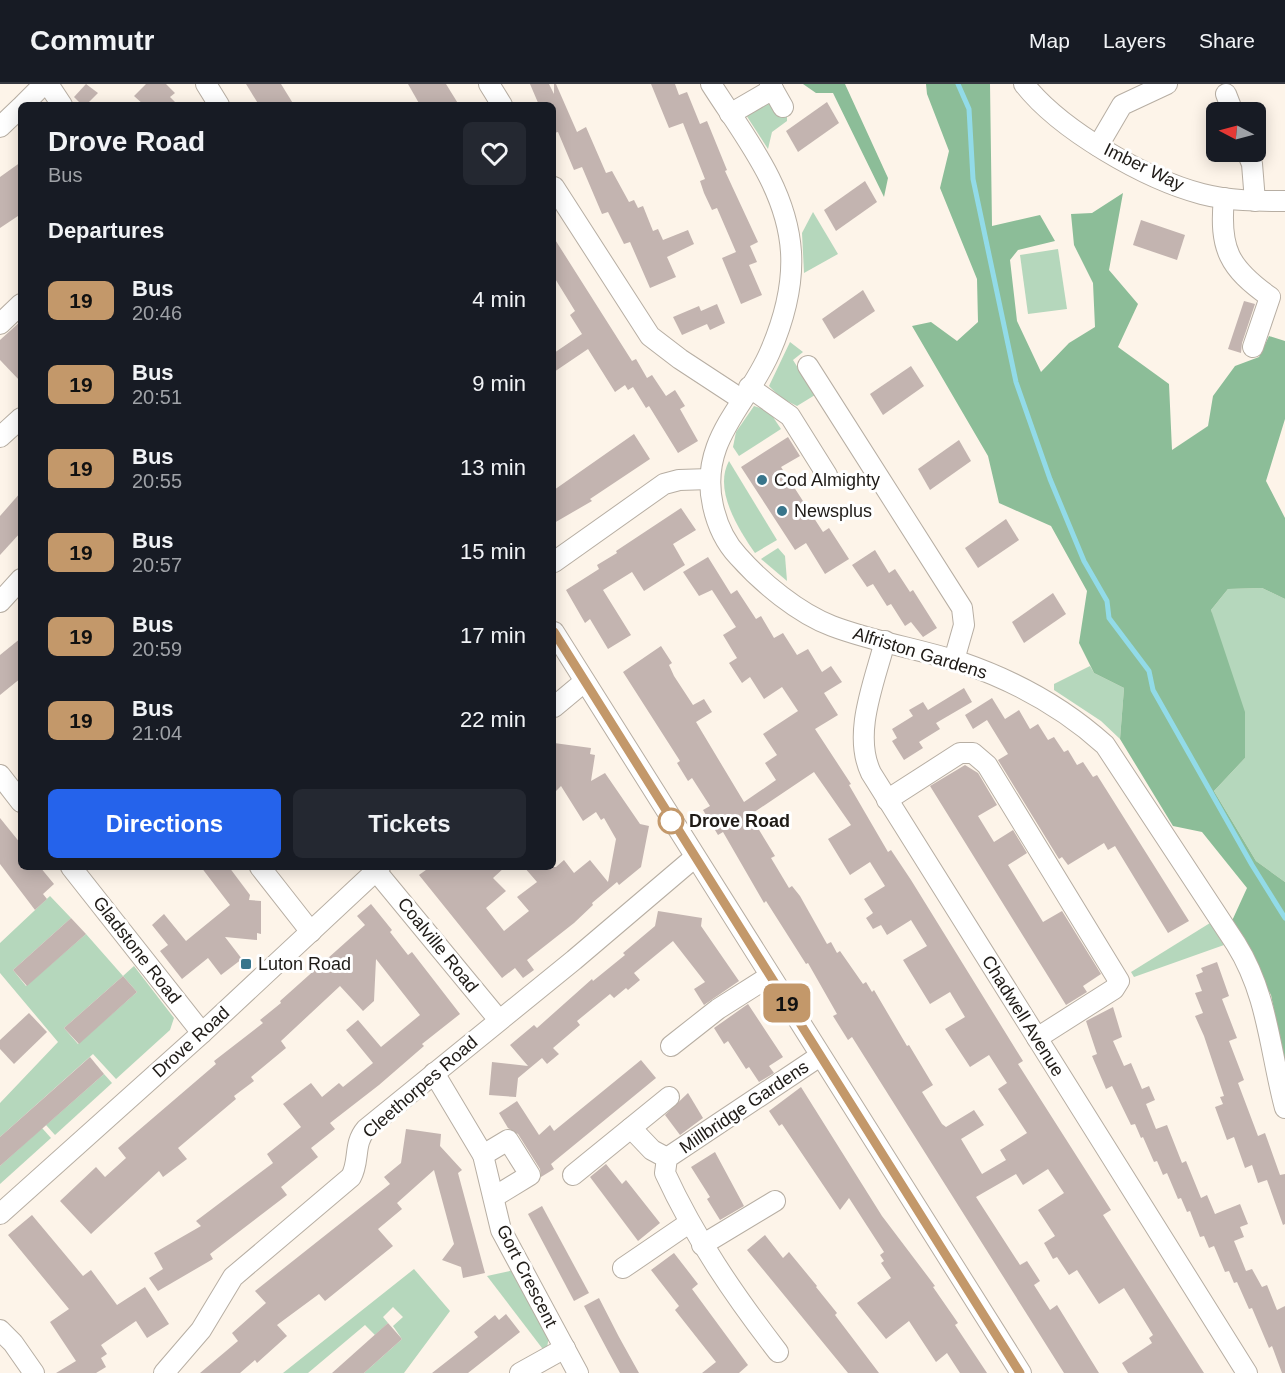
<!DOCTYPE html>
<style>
:root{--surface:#171b24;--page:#242831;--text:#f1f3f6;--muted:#9ea1a6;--line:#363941;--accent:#2563eb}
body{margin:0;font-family:Helvetica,sans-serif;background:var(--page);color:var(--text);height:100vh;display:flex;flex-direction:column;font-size:22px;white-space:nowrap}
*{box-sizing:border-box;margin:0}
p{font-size:20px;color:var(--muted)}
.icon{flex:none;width:33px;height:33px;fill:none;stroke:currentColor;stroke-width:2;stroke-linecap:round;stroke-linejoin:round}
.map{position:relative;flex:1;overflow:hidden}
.sheet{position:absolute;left:18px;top:18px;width:538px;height:768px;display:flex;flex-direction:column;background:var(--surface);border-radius:9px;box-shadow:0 3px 15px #0003}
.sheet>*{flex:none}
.badge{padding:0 12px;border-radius:9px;font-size:21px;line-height:39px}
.needle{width:39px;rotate:276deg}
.tools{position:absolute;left:1206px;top:18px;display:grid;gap:12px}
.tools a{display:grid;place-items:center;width:60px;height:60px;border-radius:9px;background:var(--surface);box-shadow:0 3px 15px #0003;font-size:30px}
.map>.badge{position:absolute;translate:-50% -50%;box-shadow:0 0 0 3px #fff}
h2{padding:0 30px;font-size:22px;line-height:54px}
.round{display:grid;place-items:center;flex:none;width:63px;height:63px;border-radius:9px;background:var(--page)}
.head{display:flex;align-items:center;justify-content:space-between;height:102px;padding:0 30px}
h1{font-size:28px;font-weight:700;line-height:45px}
.primary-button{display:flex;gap:12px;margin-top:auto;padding:12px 30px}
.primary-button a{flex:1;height:69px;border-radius:9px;background:var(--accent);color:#fff;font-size:24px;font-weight:700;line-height:69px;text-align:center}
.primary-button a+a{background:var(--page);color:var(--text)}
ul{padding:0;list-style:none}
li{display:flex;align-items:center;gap:18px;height:84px;padding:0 30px}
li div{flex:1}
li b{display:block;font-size:22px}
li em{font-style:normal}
li .badge{min-width:66px;font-weight:700;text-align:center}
header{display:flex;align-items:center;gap:36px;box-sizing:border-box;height:84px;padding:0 30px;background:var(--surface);border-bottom:2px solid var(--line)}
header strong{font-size:28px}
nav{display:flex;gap:33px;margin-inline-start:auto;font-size:21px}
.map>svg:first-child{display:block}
.green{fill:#b5d7bc;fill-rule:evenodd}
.forest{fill:#8cbd98}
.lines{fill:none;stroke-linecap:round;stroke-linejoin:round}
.stream{stroke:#92dbe8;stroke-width:5}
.building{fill:#c3b4b0;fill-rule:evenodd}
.minor-casing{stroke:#b7aea3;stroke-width:22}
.minor{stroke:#fff;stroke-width:20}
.line-casing{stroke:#fff;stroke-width:14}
.line{stroke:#c3986a;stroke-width:9}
.poi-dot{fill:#38758b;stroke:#fff;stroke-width:2}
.stop-dot{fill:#fff;stroke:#c3986a;stroke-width:3}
.labels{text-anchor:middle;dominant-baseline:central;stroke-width:6;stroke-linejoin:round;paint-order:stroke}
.street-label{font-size:18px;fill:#1f1b17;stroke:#fff}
.poi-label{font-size:18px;fill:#1f1b17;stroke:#fff;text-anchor:start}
.stop-label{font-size:18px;font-weight:bold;fill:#1f1b17;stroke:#fff;text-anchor:start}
</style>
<header>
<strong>Commutr</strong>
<nav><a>Map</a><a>Layers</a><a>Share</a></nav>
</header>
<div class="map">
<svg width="1285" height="1289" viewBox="0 0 1285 1289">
<rect width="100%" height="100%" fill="#fdf4e9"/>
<g class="green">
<path d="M769 16 787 33V37L772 48 768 65 746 31Z"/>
<path d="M813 128 838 170 804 189 802 149Z"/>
<path d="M1058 165 1067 225 1028 230 1020 171Z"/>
<path d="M790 258 803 268 793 276 815 311 797 322 781 314 769 302Z"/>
<path d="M754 322 769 327 781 345 739 372 733 363 736 348Z"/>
<path d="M729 377 777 456 755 469C739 446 713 406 729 377Z"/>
<path d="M778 464 785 472 787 497 761 475Z"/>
<path d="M1262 504 1285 515V798L1256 777 1214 707 1245 674 1211 526 1228 505Z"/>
<path d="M1090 582 1094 589 1124 604 1120 655 1101 637 1054 606V600Z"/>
<path d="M50 812 71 834 13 886 26 902 86 850 123 892 134 882 174 934 170 946 116 995 93 970 0 1053V1019L58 958 0 889V859ZM123 892 137 908 78 960 64 944Z"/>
<path d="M1210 839 1224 861 1134 893 1131 888Z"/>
<path d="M104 990 112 999 55 1051 46 1041Z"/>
<path d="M42 1044 51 1054 0 1100V1082Z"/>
<path d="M414 1185 450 1227 404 1289H364L402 1255 393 1242 403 1233 393 1223 383 1233 388 1239 375 1251 365 1241 308 1289H283Z"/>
<path d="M514 1186 549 1252 547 1264H542L487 1192Z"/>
</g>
<g class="forest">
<path d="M803 0H845L888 94 884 113 833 9H816Z"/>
<path d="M926 0H990L992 142 1040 131 1055 157 1018 166 1010 176 1017 237 1041 288 1069 259 1095 243 1093 199 1074 161 1071 130 1092 129 1123 109 1109 186 1138 220 1118 263 1169 300 1172 366 1208 342 1213 312 1235 282 1259 273 1269 252 1285 257V335L1266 397 1285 434V515L1262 504 1228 505 1211 526 1245 628V674L1214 707 1256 777 1285 798V980L1271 911 1231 839 1247 804 1202 748 1173 742 1120 655 1124 604 1094 589 1079 559 1087 507 1051 442 999 419 988 372 912 242 931 238 957 257 978 238 977 195 940 104 949 67 927 10Z"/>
</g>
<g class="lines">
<path class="stream" d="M958 0 969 25 973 95 1016 298 1050 395 1084 477 1107 517 1109 534 1149 587 1153 606 1252 781 1285 834"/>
</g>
<g class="building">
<path d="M86 0 98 9 86 21H82L74 13Z"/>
<path d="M146 0H166L175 9 170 13 178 21H144L134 12Z"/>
<path d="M246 0H281L294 21H259Z"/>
<path d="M408 0H446L459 21H420Z"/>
<path d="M530 0H549L554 10V0H556L577 48 586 43 606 89 612 87 629 118 634 116 638 124 643 122 653 147 658 145 663 156 688 146 694 160 667 173 676 193 650 204 630 158 624 160 608 128 602 130 582 83 574 86 558 48 554 49V21H539Z"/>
<path d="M651 0H675L679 11 687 8 700 40 707 37 727 86 725 87 758 158 750 162 757 178 749 181 762 211 741 220 722 174 736 168 717 124 712 126 704 109 700 97 705 95 683 39 669 44Z"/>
<path d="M827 18 839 39 798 68 786 47Z"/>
<path d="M21 78V130L0 144V93Z"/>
<path d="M865 97 877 118 836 147 824 126Z"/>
<path d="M1141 136 1185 151 1177 176 1133 161Z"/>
<path d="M554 154 632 277 636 275 647 294 652 291 666 312 675 306 685 322 680 325 698 357 678 369 649 322 646 324 633 303 628 306 625 301 615 308 588 265 554 288V269L582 250 570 231 575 227 554 193Z"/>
<path d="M863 206 875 227 834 255 822 235Z"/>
<path d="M1244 217 1255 220 1242 259 1241 269 1228 265Z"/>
<path d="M717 220 725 239 710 246 707 240 682 251 673 233 699 222 701 227Z"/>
<path d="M21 237V298L0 276V256Z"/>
<path d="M911 282 924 302 883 331 870 310Z"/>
<path d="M634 350 650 375 590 415 592 417 554 439V406Z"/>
<path d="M788 353 800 372 781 383 823 448 829 444 849 475 825 490 806 459 795 466 741 383Z"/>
<path d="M959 356 971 377 930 406 918 385Z"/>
<path d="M21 408V448L0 471V432Z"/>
<path d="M681 424 696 446 673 460 685 481 644 507 632 488 603 506 631 551 608 565 590 535 585 539 566 506 599 485 597 481 617 469 616 467Z"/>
<path d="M1006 435 1019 456 978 484 965 464Z"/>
<path d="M875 466 889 489 895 485 910 508 913 506 937 544 923 553 911 538 905 542 891 520 887 522 873 500 867 503 852 481Z"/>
<path d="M708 473 731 510 737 506 756 535 761 532 774 554 783 549 797 571 808 565 822 588 831 582 842 598 824 609 838 631 815 645 851 700 849 701 888 768 891 766 911 796 1023 977 1018 980 1111 1126 1103 1131 1204 1289H1128L1122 1279 1152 1259 1149 1254 1153 1251 1124 1204 1099 1220 1077 1186 1069 1191 1057 1173 1053 1175 1044 1159 1055 1152 1038 1126 1064 1109 1048 1085 1023 1101 1016 1090 976 1113 1020 1181 1027 1177 1040 1197 1034 1201 1050 1226 1057 1221 1099 1289H1064L852 953 848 956 833 932 837 930 808 879 806 880 766 817 764 819 723 748 718 751 703 726 710 722 692 694 688 697 677 679 680 677 623 588 661 562 672 579 669 581 674 592 693 621 704 615 712 628 696 638 744 718 776 696 765 679 777 671 763 650 798 627 782 603 764 615 750 593 742 599 729 579 737 574 723 551 736 543 712 506 699 512 683 488ZM814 688 851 741 828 755 850 791 870 778 885 802 864 815 873 829 866 834 873 845 881 841 887 851 911 836 927 862 903 876 930 920 950 908 965 933 945 945 970 983 989 971 1007 999 998 1005 1027 1049 1000 1066 1006 1076 982 1090 961 1055 984 1041 974 1026 946 1043 942 1040 922 1008 933 1001 909 961 907 962 874 906 872 908 866 898 863 900 840 867 837 869 831 858 827 860 800 812 792 802 789 804 771 774 775 772 750 731Z"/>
<path d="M1053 509 1066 530 1024 559 1012 538Z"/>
<path d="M21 554V594L0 611V571Z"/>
<path d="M964 604 972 618 936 639 940 645 919 658 923 664 904 676 892 657 897 654 892 645 913 632 909 626 923 618 928 626Z"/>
<path d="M992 614 1005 635 1019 626 1030 645 1038 640 1048 656 1054 653 1064 668 1068 666 1077 681 1083 678 1093 693 1097 691 1189 837 1168 849 1115 762 1108 766 1104 759 1068 781 1062 773 1059 775 998 676 1008 670 987 636 973 645 965 631Z"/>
<path d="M554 659 591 664 590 670 595 671 591 697 605 689 640 740 649 742 641 783 619 801 617 798 592 819 593 821 574 839 527 876 534 886 523 894 515 884 502 894 419 791 430 783H505L493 794 506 807 486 824 504 847 529 827 517 813 537 798 524 783H556L564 776 574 789 590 776 608 798 616 755 604 734 601 736 596 728 583 737 561 702 554 709Z"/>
<path d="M965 681 978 689 997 721 978 732 994 758 1013 746 1027 769 1008 781 1043 838 1062 827 1101 890 1083 902 1087 908 1066 921 930 702Z"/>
<path d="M0 734 21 760V783H40L54 800 43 810 47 815 35 826 0 780Z"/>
<path d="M201 783H229L250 811 249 816 261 817V850L257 849V856L225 853 242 875 221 891 208 874 182 895 160 867 168 861 152 841 164 830 186 857 230 821Z"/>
<path d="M371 820 392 846 390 848 408 871 412 868 460 930 422 960 424 962 379 1001 330 1039 335 1045 311 1064 318 1073 281 1103 287 1111 210 1170 213 1175 158 1207 149 1194 163 1185 154 1169 201 1142 196 1137 273 1079 267 1070 301 1043 283 1020 311 999 322 1013 339 999 343 1003 373 979 346 946 358 936 381 963 420 931 376 875 374 917 363 927 340 902 281 957 286 964 251 993 254 997 234 1012 236 1015 178 1064 187 1075 163 1093 159 1087 91 1150 60 1117 96 1083 105 1093 126 1074 118 1064 216 980 214 977 263 939 260 936 281 919 280 917 365 841 357 832Z"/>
<path d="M658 827 702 834 701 842 739 897 704 921 694 905 705 898 673 857 634 889 640 896 628 906 626 904 614 914 610 910 577 937 580 941 553 964 559 970 547 980 542 974 518 994 516 1013 489 1011 492 978 528 982 510 961 534 941 537 944 592 895 593 897 625 871 623 869 655 842Z"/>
<path d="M71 834 86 850 27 902 13 886Z"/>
<path d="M1217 878 1229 912 1222 915 1237 954 1229 957 1244 996 1238 999 1258 1052 1265 1049 1280 1091 1285 1090V1140L1283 1141 1267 1096 1258 1099 1252 1081 1245 1084 1234 1053 1227 1056 1215 1023 1223 1020 1220 1013 1224 1012 1204 952 1195 932 1203 929 1195 909 1202 907 1196 891 1203 888 1201 884Z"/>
<path d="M123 892 137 908 79 960 64 944Z"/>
<path d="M748 920 783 973 769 982 774 989 759 998 749 983 746 985 728 957 724 960 714 944Z"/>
<path d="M1113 923 1122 953 1113 957 1124 982 1131 979 1142 1005 1149 1002 1155 1016 1146 1020 1156 1045 1167 1041 1182 1079 1186 1077 1201 1114 1207 1111 1215 1130 1240 1120 1248 1140 1240 1143 1244 1153 1234 1157 1246 1187 1252 1185 1262 1203 1267 1201 1277 1226 1285 1222V1289H1282L1272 1262 1269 1264 1252 1224 1249 1225 1237 1198 1234 1199 1229 1187 1225 1188 1214 1162 1209 1164 1204 1152 1200 1153 1190 1127 1187 1128 1181 1114 1178 1115 1167 1089 1163 1091 1157 1077 1154 1078 1143 1053 1141 1054 1135 1040 1131 1041 1112 1002 1106 1005 1092 972 1097 970 1086 937Z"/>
<path d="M29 929 47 948 14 980 0 965V956Z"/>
<path d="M90 973 104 990 0 1082V1053Z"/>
<path d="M641 976 656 994 551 1080 554 1085 541 1093 540 1085 518 1050 508 1044 499 1029 517 1017 539 1051 550 1041 554 1047Z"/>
<path d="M801 1003 882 1132 935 1202 933 1203 958 1239 955 1241 987 1289H960L947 1269 936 1278 909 1237 886 1255 857 1219 891 1194 881 1179 884 1177 880 1171 884 1168 849 1114 840 1126 782 1040 779 1042 769 1027Z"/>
<path d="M688 1009 703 1034 680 1051 665 1031Z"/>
<path d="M406 1045 441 1050 440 1062 462 1086 458 1089 485 1189 463 1194 461 1183 442 1176 454 1160 434 1086 397 1119 402 1125 378 1145 393 1162 325 1217 319 1210 277 1241 287 1252 257 1279 255 1276 240 1289H200L238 1257 232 1249 266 1219 255 1207 390 1100 384 1093 401 1079Z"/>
<path d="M715 1068 744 1122 720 1136 707 1115 710 1113 691 1083Z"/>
<path d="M606 1080 622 1100 626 1096 660 1139 638 1157 590 1093Z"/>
<path d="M542 1122 589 1209 574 1217 528 1130Z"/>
<path d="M32 1131 83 1192 91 1186 117 1221 145 1203 169 1240 147 1254 136 1237 101 1261 107 1270 101 1274 106 1283 96 1289H56L76 1277 50 1238 69 1225 8 1151Z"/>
<path d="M765 1151 783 1174 789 1168 817 1202 816 1203 837 1229 835 1231 879 1289H848L747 1166Z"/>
<path d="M674 1169 698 1200 692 1205 748 1281 739 1289H702L716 1278 675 1226 679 1222 651 1186Z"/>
<path d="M599 1214 619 1253 639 1289H620L609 1269 584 1222Z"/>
<path d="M506 1230 520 1248 506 1259 468 1289H432L478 1253 474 1248 495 1231 499 1236Z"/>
<path d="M388 1239 402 1255 364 1289H332Z"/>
</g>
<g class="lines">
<g class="minor-casing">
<g id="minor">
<path d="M48 0 62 21"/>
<path d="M206 0 219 21"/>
<path d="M489 0 502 21"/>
<path d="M711 0C744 52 787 104 791 168 793 201 783 238 770 268 747 322 698 356 713 422 717 440 725 458 738 472 762 499 798 529 832 542 874 558 920 565 963 579 1015 597 1064 624 1105 661L1236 860C1268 911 1270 968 1285 1024"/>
<path d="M770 0 783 23"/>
<path d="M1024 0C1060 46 1145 95 1202 110 1229 117 1258 117 1285 117"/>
<path d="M1226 10 1233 28"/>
<path d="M23 21 44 0"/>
<path d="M730 30 773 5"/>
<path d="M0 43 21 23"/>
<path d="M1098 62 1122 21 1167 0"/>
<path d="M1247 68 1252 80 1255 117"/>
<path d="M554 103 650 252 680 275 741 315"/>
<path d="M1224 114C1219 165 1229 184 1270 213L1253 263"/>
<path d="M0 240 21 220"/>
<path d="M808 282 962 524 964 541 954 576"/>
<path d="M749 303 790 332 827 391"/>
<path d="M0 353 21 334"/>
<path d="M554 478 664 400 679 396 710 395"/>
<path d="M0 518 21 495"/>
<path d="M554 548 1021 1289"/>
<path d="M885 557C875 597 852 649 871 689L1247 1289"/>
<path d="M554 623 584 598"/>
<path d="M0 691 21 718"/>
<path d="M887 716 960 669H973L987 681 1119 897 1114 905 1037 954"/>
<path d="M71 783 202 949"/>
<path d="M260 783 311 848"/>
<path d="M376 787 499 936"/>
<path d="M671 962 718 925 770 892"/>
<path d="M434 989 483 1071 501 1146 578 1289"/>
<path d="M631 1044 652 1066 667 1074"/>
<path d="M483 1071 508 1056 530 1091 494 1113"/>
<path d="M573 1091 669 1013"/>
<path d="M0 1130 202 949 380 783"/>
<path d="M702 1161 775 1117"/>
<path d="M623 1184 689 1139"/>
<path d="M0 1246 13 1259 34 1289"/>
<path d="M778 1268C734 1211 695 1154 665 1089L667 1074 820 972"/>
<path d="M164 1289 201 1246 233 1193 351 1093C360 1077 353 1060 366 1045L574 876 694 774"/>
<path d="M520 1289 565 1264"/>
</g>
</g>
<use href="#minor" class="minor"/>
</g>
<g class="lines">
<g class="line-casing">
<path id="line" d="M554 548 1020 1289"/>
</g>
<use href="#line" class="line"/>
</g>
<g class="poi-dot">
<circle cx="762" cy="396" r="6"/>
<circle cx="782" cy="427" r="6"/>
<rect x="240" y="874" width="12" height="12" rx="3"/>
</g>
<circle class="stop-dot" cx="671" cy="737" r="12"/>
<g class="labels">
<g class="street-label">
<text transform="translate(1144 83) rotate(26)">Imber Way</text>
<text transform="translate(920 569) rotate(17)">Alfriston Gardens</text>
<text transform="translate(438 861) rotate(51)">Coalville Road</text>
<text transform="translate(137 866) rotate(52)">Gladstone Road</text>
<text transform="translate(1023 932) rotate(58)">Chadwell Avenue</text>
<text transform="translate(191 958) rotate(-42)">Drove Road</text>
<text transform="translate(420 1003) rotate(-41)">Cleethorpes Road</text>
<text transform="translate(744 1023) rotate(-34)">Millbridge Gardens</text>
<text transform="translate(527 1192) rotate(63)">Gort Crescent</text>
</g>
<g class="poi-label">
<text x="774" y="396">Cod Almighty</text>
<text x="794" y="427">Newsplus</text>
<text x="258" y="880">Luton Road</text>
</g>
<g class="stop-label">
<text x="689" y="737">Drove Road</text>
</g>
</g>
</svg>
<div class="tools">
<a><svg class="needle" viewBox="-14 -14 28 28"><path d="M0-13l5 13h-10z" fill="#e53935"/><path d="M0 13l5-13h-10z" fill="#9ea1a6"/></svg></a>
</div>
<b class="badge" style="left:787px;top:919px;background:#c3986a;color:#111">19</b>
<section class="sheet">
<div class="head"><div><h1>Drove Road</h1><p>Bus</p></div><a class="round"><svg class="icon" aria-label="heart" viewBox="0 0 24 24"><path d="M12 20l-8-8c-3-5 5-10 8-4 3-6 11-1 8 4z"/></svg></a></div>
<h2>Departures</h2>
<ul>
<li><span class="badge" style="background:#c3986a;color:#111">19</span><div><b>Bus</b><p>20:46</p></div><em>4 min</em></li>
<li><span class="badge" style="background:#c3986a;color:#111">19</span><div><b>Bus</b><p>20:51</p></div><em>9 min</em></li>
<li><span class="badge" style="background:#c3986a;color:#111">19</span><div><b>Bus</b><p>20:55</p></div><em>13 min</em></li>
<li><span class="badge" style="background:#c3986a;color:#111">19</span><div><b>Bus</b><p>20:57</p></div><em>15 min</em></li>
<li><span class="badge" style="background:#c3986a;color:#111">19</span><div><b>Bus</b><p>20:59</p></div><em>17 min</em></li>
<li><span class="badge" style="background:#c3986a;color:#111">19</span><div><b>Bus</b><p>21:04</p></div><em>22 min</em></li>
</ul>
<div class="primary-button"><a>Directions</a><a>Tickets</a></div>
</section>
</div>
